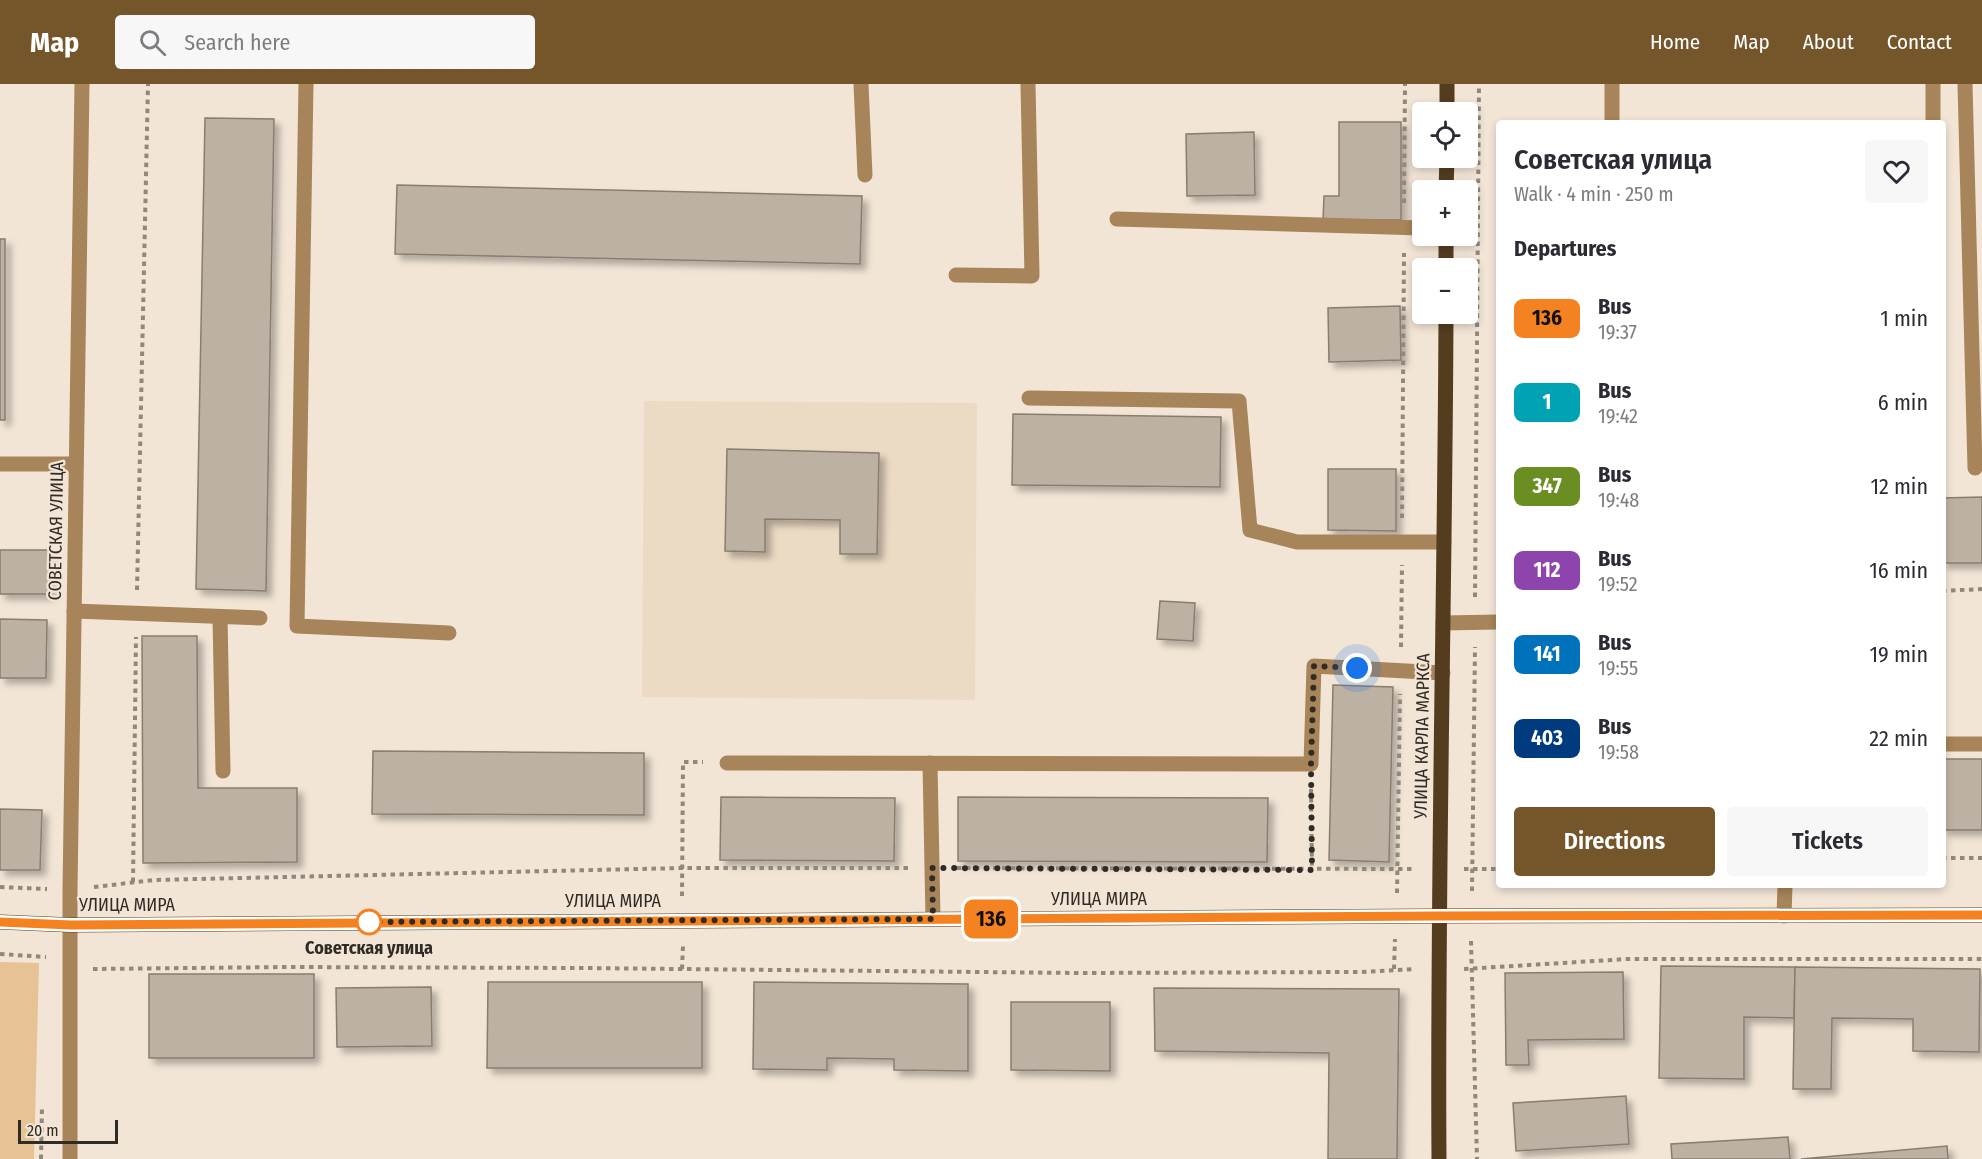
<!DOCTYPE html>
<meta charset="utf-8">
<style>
:root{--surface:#fff;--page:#f7f7f7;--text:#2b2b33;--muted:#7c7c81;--accent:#75562b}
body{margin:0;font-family:"Fira Sans Condensed",sans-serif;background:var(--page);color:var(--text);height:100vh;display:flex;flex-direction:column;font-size:22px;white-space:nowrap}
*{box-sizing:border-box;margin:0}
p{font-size:20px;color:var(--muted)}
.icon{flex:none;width:33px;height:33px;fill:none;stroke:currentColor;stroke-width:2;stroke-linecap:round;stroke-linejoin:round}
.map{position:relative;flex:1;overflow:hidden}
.details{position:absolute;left:1496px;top:36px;width:450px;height:768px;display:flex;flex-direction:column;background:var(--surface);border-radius:6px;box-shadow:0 3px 9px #0003}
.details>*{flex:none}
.badge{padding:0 12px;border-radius:9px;font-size:21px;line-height:39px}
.fabs{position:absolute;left:1412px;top:18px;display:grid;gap:12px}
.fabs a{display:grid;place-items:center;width:66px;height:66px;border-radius:6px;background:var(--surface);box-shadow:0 3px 9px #0003;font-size:30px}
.scale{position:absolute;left:18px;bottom:15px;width:100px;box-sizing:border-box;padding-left:6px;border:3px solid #302b25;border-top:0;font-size:16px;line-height:21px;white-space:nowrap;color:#302b25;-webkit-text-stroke:4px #f2e5d6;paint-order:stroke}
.you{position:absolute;width:30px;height:30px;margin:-15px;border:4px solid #fff;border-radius:50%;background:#1a73e8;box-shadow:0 0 0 9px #1a73e833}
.map>.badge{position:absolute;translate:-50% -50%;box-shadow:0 0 0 3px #fff}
h2{padding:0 18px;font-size:22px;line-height:54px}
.round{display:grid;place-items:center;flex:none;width:63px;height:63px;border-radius:6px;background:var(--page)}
.headline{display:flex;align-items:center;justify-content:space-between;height:102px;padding:0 18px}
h1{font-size:28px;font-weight:600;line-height:45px}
.primary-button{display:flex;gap:12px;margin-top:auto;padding:12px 18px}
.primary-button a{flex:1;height:69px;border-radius:6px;background:var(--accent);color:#fff;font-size:24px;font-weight:600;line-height:69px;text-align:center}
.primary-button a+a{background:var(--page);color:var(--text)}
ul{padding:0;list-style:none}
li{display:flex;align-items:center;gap:18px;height:84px;padding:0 18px}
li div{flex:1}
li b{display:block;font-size:22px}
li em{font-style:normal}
li .badge{min-width:66px;font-weight:700;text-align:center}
header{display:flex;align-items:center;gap:36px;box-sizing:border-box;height:84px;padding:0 30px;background:var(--accent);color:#fff}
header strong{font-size:28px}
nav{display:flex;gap:33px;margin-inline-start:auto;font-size:21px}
.search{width:420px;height:54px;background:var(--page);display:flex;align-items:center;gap:15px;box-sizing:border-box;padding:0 21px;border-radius:6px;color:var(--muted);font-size:22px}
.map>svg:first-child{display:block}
.built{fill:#ebdac4}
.green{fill:#e7c294}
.building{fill:#bdb1a3;stroke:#897d70;stroke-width:1.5;filter:url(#shadow)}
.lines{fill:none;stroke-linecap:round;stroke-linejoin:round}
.path{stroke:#91887d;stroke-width:4;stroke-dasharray:4.5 4.5;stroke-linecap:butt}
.minor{stroke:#a78459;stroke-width:15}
.major{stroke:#543d1f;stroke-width:15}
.line-casing{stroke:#fff;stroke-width:14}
.line{stroke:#f58220;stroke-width:9}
.walk{stroke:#302b25;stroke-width:6;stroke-dasharray:0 10.8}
.stop-dot{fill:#fff;stroke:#f58220;stroke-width:3}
.labels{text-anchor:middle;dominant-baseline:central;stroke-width:4.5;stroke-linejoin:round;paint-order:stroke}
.street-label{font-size:18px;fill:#302b25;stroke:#f2e5d6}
.stop-label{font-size:18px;font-weight:bold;fill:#302b25;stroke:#f2e5d6}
</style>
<header>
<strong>Map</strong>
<div class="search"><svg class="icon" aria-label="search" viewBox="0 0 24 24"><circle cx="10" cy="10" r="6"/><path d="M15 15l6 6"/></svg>Search here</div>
<nav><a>Home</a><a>Map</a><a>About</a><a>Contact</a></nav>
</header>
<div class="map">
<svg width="1982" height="1075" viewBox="0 0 1982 1075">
<defs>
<filter id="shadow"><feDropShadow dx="5.5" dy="5.5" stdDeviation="3" flood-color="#0004"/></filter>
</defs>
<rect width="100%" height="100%" fill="#f2e5d6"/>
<path class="built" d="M644 317 977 319 975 616 642 613Z"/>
<path class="green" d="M0 878 39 879 34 1075H0Z"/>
<g class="building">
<path d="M205 34 274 35 266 507 196 505Z"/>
<path d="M1339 38H1401V136H1323L1324 112H1339Z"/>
<path d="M1254 48 1255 111 1187 112 1186 50Z"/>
<path d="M397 101 862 112 860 180 395 170Z"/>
<rect x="0" y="155" width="5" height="181"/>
<path d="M1400 222 1401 276 1329 278 1328 224Z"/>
<path d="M1013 330 1221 333 1220 403 1012 401Z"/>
<path d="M727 365 879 369 877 470H840V436L765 435V468L725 467Z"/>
<path d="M1328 385H1396V447L1328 446Z"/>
<path d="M1982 413V479H1942V414Z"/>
<path d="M0 466H50L49 510H0Z"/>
<path d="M1160 517 1195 519 1193 557 1157 555Z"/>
<path d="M0 535 47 536 46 594H0Z"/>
<path d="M142 552H197L198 704H297V778L143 779Z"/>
<path d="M1333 601 1393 603 1389 778 1329 776Z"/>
<path d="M373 667 644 669V731L372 730Z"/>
<rect x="1942" y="675" width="40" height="71"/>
<path d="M721 713 895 714 894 777 720 776Z"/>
<path d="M958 713 1268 714 1267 778 958 777Z"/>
<path d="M0 725 42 726 40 786H0Z"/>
<path d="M1661 882 1795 883 1794 934 1744 933V995L1659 994Z"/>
<path d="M1795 883 1980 885 1979 968 1913 967V935L1832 934 1831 1005H1793Z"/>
<path d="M1623 888 1624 955 1528 956 1529 981H1506L1505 889Z"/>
<rect x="149" y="890" width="165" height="84"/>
<path d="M488 898H702V984H487Z"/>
<path d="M754 898 968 900V987L894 986V975L827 974V986L753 985Z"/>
<path d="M431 903 432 962 337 963 336 904Z"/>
<path d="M1154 904 1399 905 1397 1075H1328L1329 969 1155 967Z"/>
<path d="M1011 918H1110V987L1011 986Z"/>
<path d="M1626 1012 1629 1060 1516 1067 1513 1019Z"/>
<path d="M1788 1053 1790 1075H1672L1671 1060Z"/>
<path d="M1947 1062 1948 1075H1801Z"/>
</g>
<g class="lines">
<g class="path">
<path d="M1404 119 1405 0"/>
<path d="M1402 434 1404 169"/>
<path d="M137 506 148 0"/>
<path d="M1942 507 1982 505"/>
<path d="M1475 513 1479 0"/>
<path d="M1401 563 1402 481"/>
<path d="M1311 705 1312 785"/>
<path d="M1942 774H1982"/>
<path d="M957 784 1415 785"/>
<path d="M1464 785H1498"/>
<path d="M133 798 136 553"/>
<path d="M0 803 47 805"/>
<path d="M94 803 154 796 682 784H908"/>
<path d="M1472 807 1475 563"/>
<path d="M1397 809 1400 610"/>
<path d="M682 812 683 678H703"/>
<path d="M1471 857 1477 1075"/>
<path d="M0 870 46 873"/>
<path d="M93 885 287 883 581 884 1079 889 1360 888 1415 885"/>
<path d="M682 885 683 862"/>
<path d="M1394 885 1395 855"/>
<path d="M1464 885 1627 875H1982"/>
<path d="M41 1075 42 1023"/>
</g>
<g class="minor">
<path d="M306 0 297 542 449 549"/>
<path d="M861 0 865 91"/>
<path d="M1933 0V39"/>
<path d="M1965 0 1975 384"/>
<path d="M1612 39V0"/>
<path d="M1117 135 1422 144"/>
<path d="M956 191 1032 192 1028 0"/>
<path d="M1029 314 1239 317 1250 446 1297 458H1444"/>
<path d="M0 380H76"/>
<path d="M74 527 260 534"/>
<path d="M220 533 223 687"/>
<path d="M1443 539 1498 538"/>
<path d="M1942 660H1982"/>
<path d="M727 679 1311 680 1314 582 1443 589"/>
<path d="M930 679 933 835"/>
<path d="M1784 832 1785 801"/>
<path d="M70 1075V805L82 0"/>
</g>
<g class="major">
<path d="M1447 28V0"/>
<path d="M1446 106 1447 74"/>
<path d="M1446 184V152"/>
<path d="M0 838 71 841 1439 832 1982 831"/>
<path d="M1439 1075C1437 793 1445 511 1446 230"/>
</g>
</g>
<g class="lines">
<g class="line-casing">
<path id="line" d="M0 838 71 841 1439 832 1982 831"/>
</g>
<use href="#line" class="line"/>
<path class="walk" d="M369 838 933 835 932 784 1312 786 1311 680 1314 582 1357 584"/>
</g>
<circle class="stop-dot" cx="369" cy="838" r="12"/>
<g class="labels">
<g class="street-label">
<text transform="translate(56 447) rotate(-89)">СОВЕТСКАЯ УЛИЦА</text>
<text transform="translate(1422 652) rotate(-89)">УЛИЦА КАРЛА МАРКСА</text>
<text x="1099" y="815">УЛИЦА МИРА</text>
<text x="613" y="817">УЛИЦА МИРА</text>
<text x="127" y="821">УЛИЦА МИРА</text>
</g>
<g class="stop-label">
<text x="369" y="864">Советская улица</text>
</g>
</g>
</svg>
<div class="fabs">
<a><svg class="icon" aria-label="locate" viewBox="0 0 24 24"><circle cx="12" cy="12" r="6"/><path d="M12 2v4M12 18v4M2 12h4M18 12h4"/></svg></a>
<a>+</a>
<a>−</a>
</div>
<div class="scale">20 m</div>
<div class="you" style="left:1357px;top:584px"></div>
<b class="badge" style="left:991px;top:835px;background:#f58220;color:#111">136</b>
<section class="details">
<div class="headline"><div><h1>Советская улица</h1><p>Walk · 4 min · 250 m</p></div><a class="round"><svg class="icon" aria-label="heart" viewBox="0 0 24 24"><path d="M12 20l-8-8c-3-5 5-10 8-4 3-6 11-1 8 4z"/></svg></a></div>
<h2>Departures</h2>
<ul>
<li><span class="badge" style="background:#f58220;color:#111">136</span><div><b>Bus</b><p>19:37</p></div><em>1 min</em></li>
<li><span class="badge" style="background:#00a3b4;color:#fff">1</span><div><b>Bus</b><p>19:42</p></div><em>6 min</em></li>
<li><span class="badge" style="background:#6b8e23;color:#fff">347</span><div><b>Bus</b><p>19:48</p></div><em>12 min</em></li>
<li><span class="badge" style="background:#8e44ad;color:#fff">112</span><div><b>Bus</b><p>19:52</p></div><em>16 min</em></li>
<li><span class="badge" style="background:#0072bc;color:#fff">141</span><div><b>Bus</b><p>19:55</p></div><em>19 min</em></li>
<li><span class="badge" style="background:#003b80;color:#fff">403</span><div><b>Bus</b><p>19:58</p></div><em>22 min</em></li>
</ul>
<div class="primary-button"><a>Directions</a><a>Tickets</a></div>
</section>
</div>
